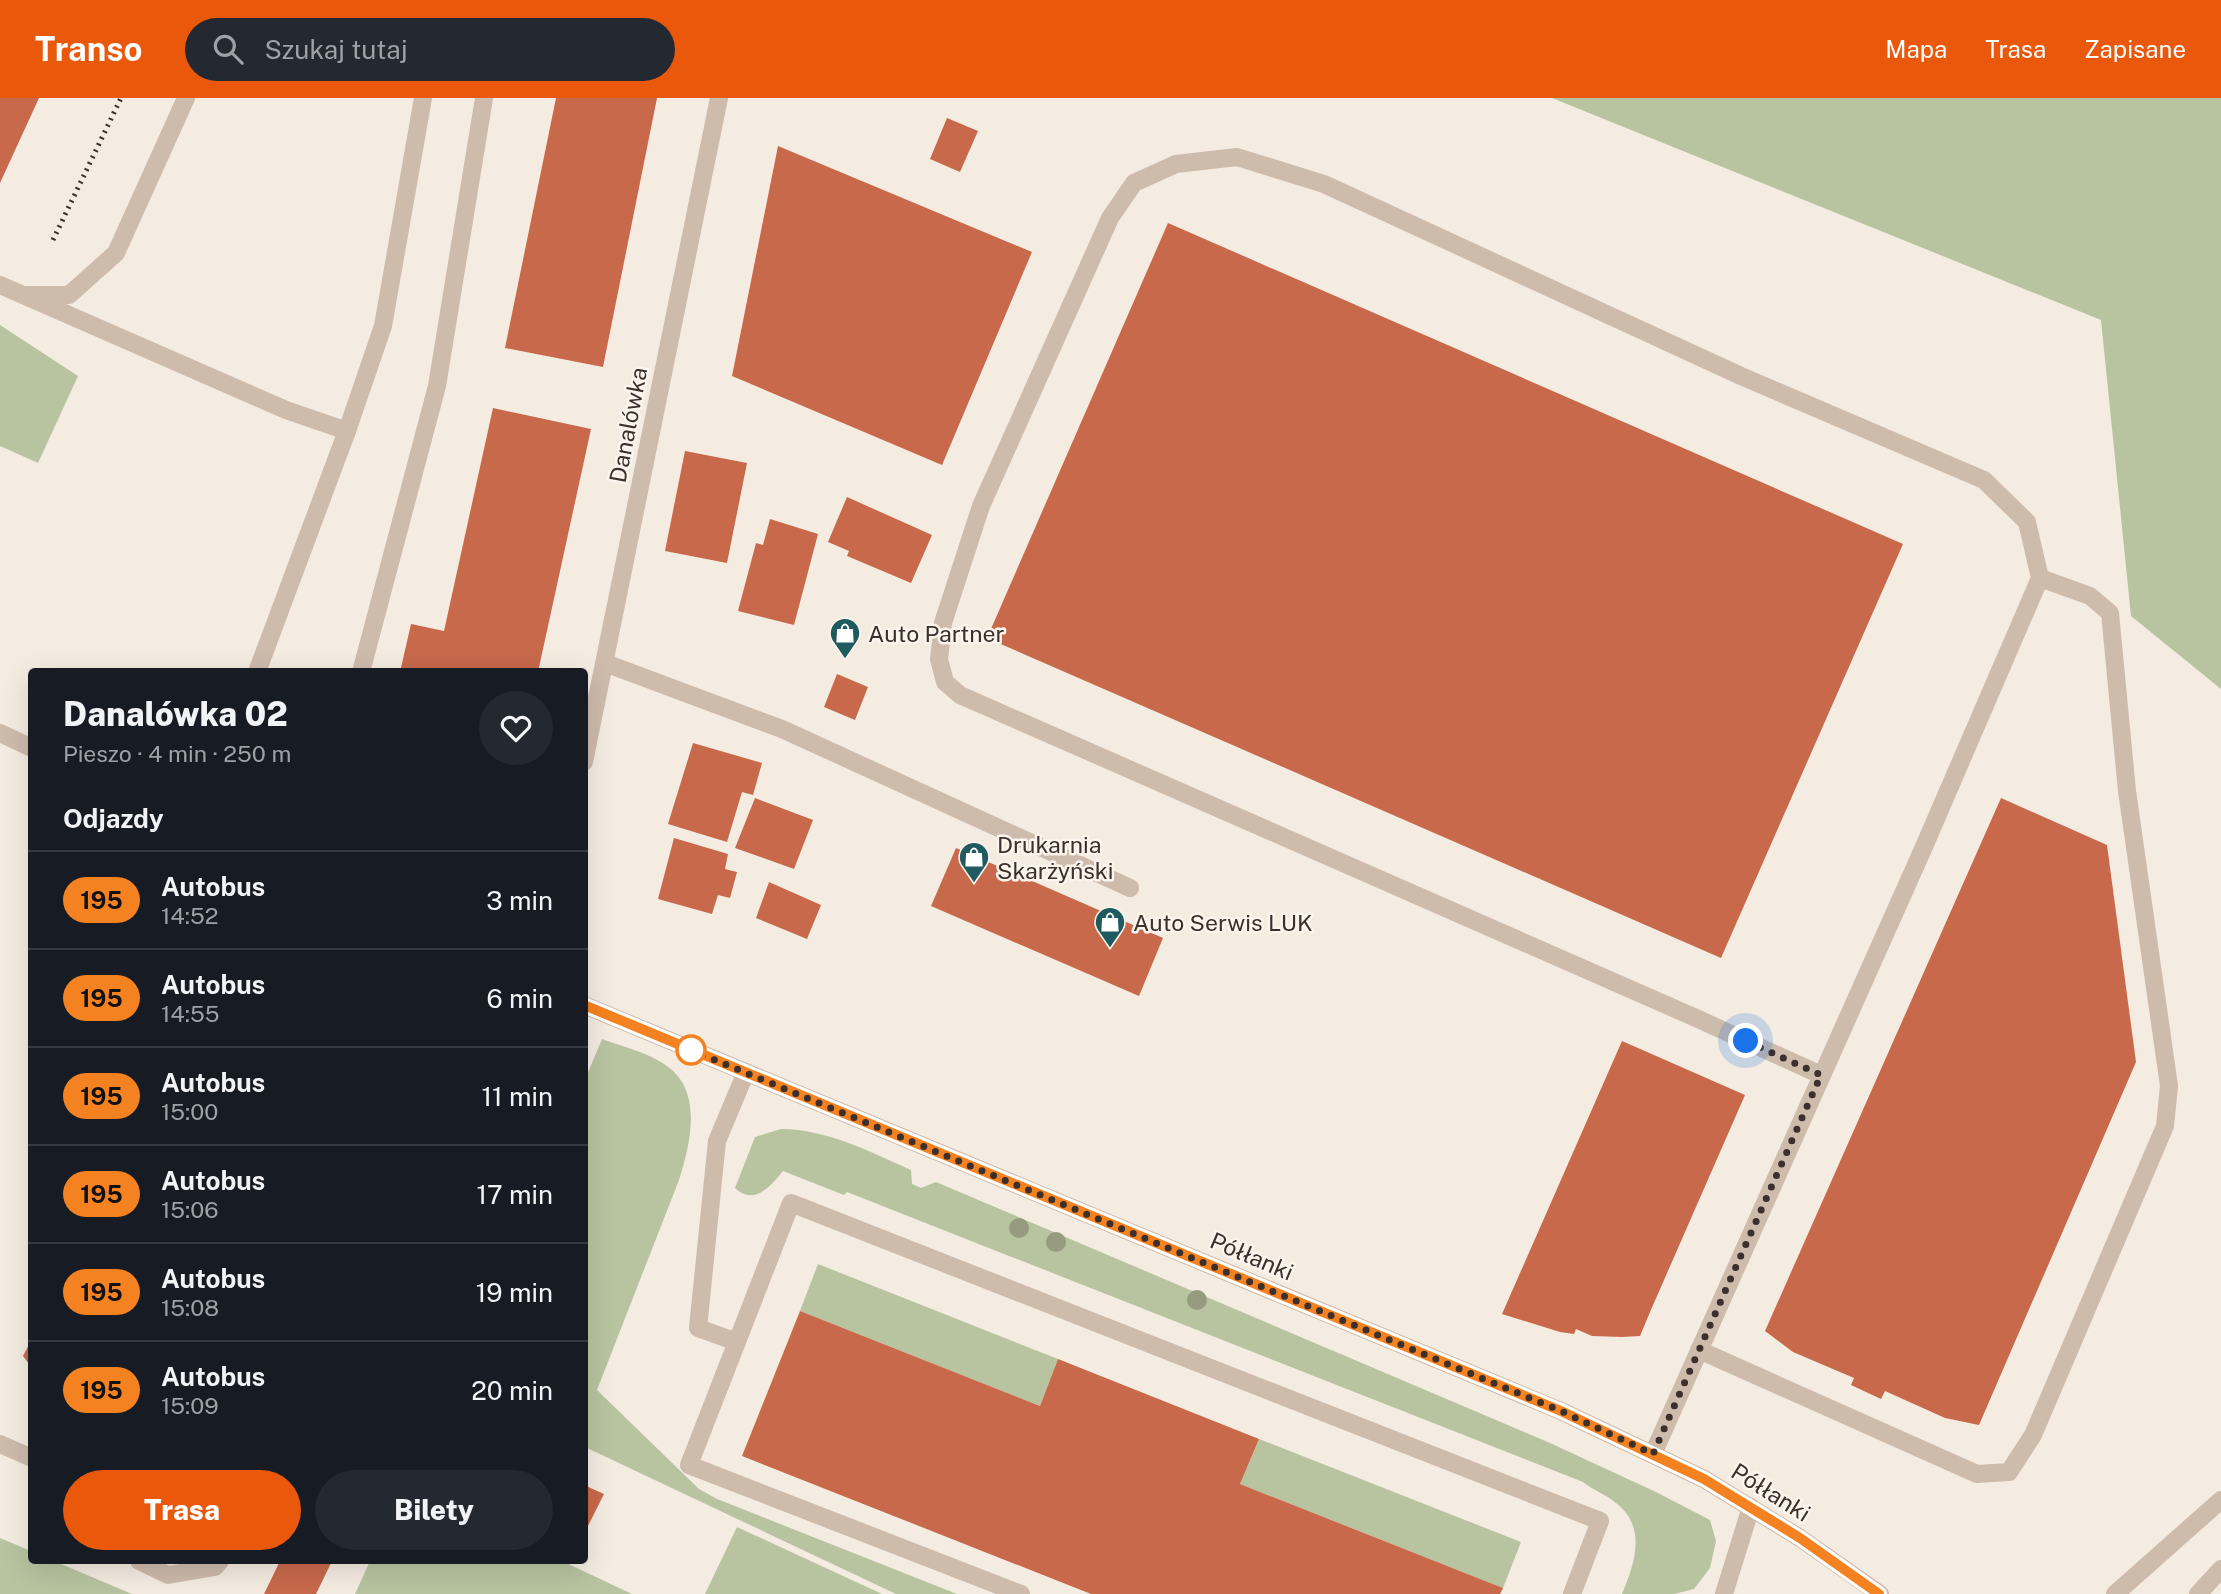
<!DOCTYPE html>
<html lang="pl">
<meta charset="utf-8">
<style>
:root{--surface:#171b24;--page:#242831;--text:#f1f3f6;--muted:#9ea1a6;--line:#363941;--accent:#ea580c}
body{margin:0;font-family:"Public Sans",sans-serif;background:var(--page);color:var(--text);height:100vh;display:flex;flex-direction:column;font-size:26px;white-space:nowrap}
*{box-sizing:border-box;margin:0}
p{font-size:23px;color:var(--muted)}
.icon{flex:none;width:38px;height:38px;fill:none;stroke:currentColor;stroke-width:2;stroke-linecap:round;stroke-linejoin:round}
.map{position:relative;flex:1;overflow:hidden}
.sheet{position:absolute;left:28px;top:570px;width:560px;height:896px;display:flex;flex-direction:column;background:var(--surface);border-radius:7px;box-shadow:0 7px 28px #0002}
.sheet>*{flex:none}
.badge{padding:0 14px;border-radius:23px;font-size:24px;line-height:46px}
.you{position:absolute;width:35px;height:35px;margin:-18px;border:5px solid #fff;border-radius:50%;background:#1a73e8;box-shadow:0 0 0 10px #1a73e833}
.map>.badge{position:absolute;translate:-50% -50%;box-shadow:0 0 0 4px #fff}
h2{padding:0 35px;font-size:26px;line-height:63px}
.round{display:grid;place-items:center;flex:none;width:74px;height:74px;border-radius:37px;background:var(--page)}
.overview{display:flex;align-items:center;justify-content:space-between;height:119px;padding:0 35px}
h1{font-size:33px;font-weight:800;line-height:52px}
.primary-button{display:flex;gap:14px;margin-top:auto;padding:14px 35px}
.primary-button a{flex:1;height:80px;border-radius:42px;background:var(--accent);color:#fff;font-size:28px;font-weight:800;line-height:80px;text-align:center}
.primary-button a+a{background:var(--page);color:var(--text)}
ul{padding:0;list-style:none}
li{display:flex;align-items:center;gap:21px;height:98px;padding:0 35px;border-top:2px solid var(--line)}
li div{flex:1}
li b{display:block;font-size:26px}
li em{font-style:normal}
li .badge{min-width:77px;font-weight:700;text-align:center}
header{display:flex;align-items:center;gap:42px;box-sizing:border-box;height:98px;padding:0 35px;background:var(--accent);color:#fff}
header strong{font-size:33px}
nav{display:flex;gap:38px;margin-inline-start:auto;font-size:24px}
.search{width:490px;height:63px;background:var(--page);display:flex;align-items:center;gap:18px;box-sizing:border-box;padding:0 24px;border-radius:38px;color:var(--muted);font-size:26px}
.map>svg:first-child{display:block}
.green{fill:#b8c4a0}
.building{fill:#c8694b}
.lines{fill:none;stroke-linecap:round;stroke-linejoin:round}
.minor{stroke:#cdbbac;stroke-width:18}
.rail{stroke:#3b302b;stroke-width:5;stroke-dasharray:2 5;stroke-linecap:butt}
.tree{fill:#969b7f}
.line-casing{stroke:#fff;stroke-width:16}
.line{stroke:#f58220;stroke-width:10}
.walk{stroke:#3b302b;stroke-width:7;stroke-dasharray:0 12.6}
.stop-dot{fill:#fff;stroke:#f58220;stroke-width:3.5}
.labels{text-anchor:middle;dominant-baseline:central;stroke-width:5;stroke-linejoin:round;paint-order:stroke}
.street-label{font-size:23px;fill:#3b302b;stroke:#fbf5ee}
.poi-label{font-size:23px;fill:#3b302b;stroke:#fbf5ee;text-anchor:start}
</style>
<header>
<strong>Transo</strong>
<div class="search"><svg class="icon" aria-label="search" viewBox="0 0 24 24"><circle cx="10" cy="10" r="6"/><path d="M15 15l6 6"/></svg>Szukaj tutaj</div>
<nav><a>Mapa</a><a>Trasa</a><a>Zapisane</a></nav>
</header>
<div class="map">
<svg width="2221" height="1496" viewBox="0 0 2221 1496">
<rect width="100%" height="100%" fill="#f4ebe1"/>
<g class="green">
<path d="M1552 0H2221V591L2131 518 2101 222Z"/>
<path d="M0 227 78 278 38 365 0 348Z"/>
<path d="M602 941C626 950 659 957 676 976 701 1003 689 1051 679 1082L597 1292 699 1391 717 1401 957 1496H896L585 1349 584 984Z"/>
<path d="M781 1031C827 1031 870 1054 911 1072L912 1086 921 1090 936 1084 1550 1345 1656 1394 1710 1422 1716 1443 1710 1470 1694 1491 1674 1496H1622C1635 1465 1647 1429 1616 1405 1605 1396 1593 1392 1583 1384L847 1094 844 1097 783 1073C771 1088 754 1108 735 1090L755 1039Z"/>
<path d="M818 1166 1058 1261 1040 1308 800 1213Z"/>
<path d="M1259 1341 1521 1444 1503 1490 1240 1386Z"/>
<path d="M737 1429 882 1496H705Z"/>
<path d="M0 1440 31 1453 32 1463H54L132 1496H0Z"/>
<path d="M370 1463H562L632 1496H355Z"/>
</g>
<g class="building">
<path d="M0 0H39L0 85Z"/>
<path d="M556 0H657L603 269 505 250Z"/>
<path d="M947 20 978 33 960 74 930 61Z"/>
<path d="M778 48 1032 154 942 367 732 278Z"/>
<path d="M1168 125 1903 446 1721 860 987 540Z"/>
<path d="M493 310 591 331 538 574H400L411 526 444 533Z"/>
<path d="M685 353 747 365 727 465 665 453Z"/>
<path d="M847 399 932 437 911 485 847 458 849 453 828 444Z"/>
<path d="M770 421 818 436 794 527 738 513 756 445 763 447Z"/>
<path d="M837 576 868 589 855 622 824 609Z"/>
<path d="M693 645 762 665 753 697 742 694 727 744 668 726Z"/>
<path d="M755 700 813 722 794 771 735 750Z"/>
<path d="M2001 700 2107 747 2136 964 1979 1327 1945 1320 1885 1293 1881 1301 1851 1287 1854 1280 1793 1254 1765 1233Z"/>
<path d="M674 740 728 756 725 771 737 774 730 800 718 797 712 816 658 801Z"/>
<path d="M956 750 1163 840 1139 898 931 808Z"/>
<path d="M769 784 821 807 807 841 756 820Z"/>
<path d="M1622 943 1745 997 1650 1214 1640 1238 1622 1239 1592 1238 1576 1231 1574 1236 1560 1234 1502 1216Z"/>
<path d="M800 1213 1040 1308 1058 1261 1259 1341 1240 1386 1503 1490 1500 1496H1091L742 1358Z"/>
<path d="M32 1241V1270L23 1258Z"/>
<path d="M584 1387 604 1396 584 1436Z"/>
<path d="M280 1463H332L316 1496H264Z"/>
</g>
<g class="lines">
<g class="minor">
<path d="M0 187 23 197H69L116 155 186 0"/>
<path d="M23 197 286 312 347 333"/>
<path d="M605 565 782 631 1130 790"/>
<path d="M257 574 347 333 383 228 423 0"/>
<path d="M361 574 437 288 484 0"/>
<path d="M0 635 32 650"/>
<path d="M584 664 719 0"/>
<path d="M584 907 1561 1313 1704 1381 1800 1440 1880 1496"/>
<path d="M737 1244 698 1230 717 1043 746 974"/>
<path d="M1699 1252 1977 1376 2009 1374 2033 1337 2165 1028 2169 988 2127 693 2110 515 2090 498 2040 480"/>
<path d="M0 1346 32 1360"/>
<path d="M1653 1356 1923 751 2040 480 2027 424 1984 382 1741 278 1324 86 1237 59 1176 66 1134 85 1110 120 981 408 943 525 939 561 945 584 960 597 1696 920 1821 977"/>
<path d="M139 1463 168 1477 215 1469 220 1463"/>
<path d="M1021 1496 689 1367 791 1105 1600 1423 1572 1496"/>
<path d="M1724 1496 1751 1409"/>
<path d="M2115 1496 2221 1402"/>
<path d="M2198 1496 2221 1471"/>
</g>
<path class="rail" d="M53 142 121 0"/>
</g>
<g class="tree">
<circle cx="1019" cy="1130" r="10"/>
<circle cx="1056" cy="1144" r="10"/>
<circle cx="1197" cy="1202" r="10"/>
</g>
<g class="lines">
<g class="line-casing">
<path id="line" d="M584 907 1561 1313 1704 1381 1800 1440 1879 1496"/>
</g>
<use href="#line" class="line"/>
<path class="walk" d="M691 952 1561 1313 1653 1356 1821 977 1746 943"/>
</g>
<defs>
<g id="shop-pin" transform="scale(1.575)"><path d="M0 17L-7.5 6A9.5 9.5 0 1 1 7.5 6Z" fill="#1f5a5e" stroke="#fbf5ee"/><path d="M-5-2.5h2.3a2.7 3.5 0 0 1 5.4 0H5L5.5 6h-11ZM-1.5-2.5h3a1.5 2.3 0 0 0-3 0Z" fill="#fff"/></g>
</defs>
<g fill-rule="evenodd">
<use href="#shop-pin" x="845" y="535"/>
<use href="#shop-pin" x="974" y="759"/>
<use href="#shop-pin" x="1110" y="824"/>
</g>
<circle class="stop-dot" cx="691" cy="952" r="14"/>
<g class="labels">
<g class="street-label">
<text transform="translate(628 327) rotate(-79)">Danalówka</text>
<text transform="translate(1252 1158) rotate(23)">Półłanki</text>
<text transform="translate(1771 1394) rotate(32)">Półłanki</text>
</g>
<g class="poi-label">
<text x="868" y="535">Auto Partner</text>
<text x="997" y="746">Drukarnia<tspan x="997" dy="26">Skarżyński</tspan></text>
<text x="1133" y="824">Auto Serwis LUK</text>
</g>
</g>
</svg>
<div class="you" style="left:1746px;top:943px"></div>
<section class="sheet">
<div class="overview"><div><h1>Danalówka 02</h1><p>Pieszo · 4 min · 250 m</p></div><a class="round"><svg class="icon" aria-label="heart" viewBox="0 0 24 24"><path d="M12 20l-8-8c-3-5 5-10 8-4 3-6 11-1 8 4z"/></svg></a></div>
<h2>Odjazdy</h2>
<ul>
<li><span class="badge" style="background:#f58220;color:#111">195</span><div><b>Autobus</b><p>14:52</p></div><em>3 min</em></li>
<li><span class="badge" style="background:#f58220;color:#111">195</span><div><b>Autobus</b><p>14:55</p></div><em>6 min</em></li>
<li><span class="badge" style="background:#f58220;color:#111">195</span><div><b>Autobus</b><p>15:00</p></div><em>11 min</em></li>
<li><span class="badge" style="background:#f58220;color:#111">195</span><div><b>Autobus</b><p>15:06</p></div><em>17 min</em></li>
<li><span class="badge" style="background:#f58220;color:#111">195</span><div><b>Autobus</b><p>15:08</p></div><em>19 min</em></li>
<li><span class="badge" style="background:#f58220;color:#111">195</span><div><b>Autobus</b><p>15:09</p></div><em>20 min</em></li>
</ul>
<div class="primary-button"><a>Trasa</a><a>Bilety</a></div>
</section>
</div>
